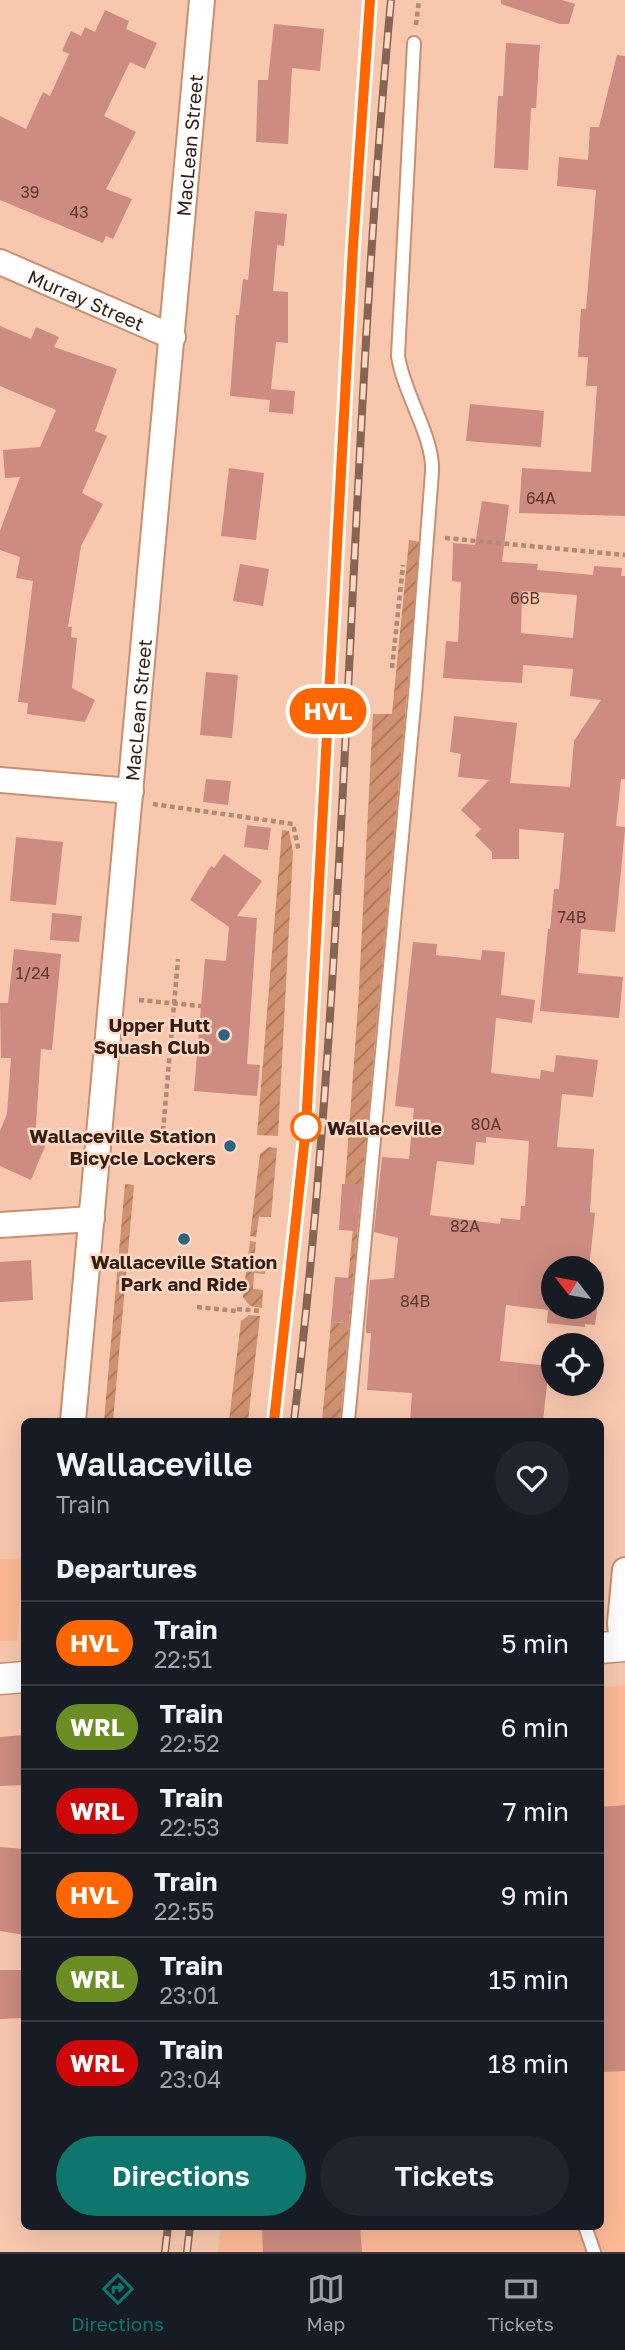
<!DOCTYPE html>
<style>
:root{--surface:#171b24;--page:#20242c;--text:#f1f3f6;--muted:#9ea1a6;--line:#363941;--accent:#0f766e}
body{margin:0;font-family:"Golos Text",sans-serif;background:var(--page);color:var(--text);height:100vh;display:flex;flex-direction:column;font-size:26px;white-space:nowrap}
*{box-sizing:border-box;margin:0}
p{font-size:23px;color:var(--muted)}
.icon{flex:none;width:38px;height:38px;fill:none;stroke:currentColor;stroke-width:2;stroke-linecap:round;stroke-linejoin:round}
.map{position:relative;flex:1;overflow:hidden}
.details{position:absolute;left:21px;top:1418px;width:583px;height:812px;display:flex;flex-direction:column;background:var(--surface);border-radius:10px;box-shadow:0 7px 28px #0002}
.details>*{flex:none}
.badge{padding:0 14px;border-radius:23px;font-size:24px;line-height:46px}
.needle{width:46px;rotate:301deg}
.tools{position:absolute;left:541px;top:1256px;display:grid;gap:14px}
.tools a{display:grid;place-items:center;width:63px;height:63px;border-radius:50%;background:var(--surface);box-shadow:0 7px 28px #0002;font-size:35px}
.map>.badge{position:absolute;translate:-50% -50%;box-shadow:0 0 0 4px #fff}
h2{padding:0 35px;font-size:26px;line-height:63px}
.round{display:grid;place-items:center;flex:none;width:74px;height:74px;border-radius:37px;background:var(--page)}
.head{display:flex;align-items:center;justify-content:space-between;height:119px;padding:0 35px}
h1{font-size:33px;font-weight:600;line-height:52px}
.cta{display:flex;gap:14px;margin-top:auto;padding:14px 35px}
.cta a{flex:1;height:80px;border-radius:42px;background:var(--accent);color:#fff;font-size:28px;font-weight:600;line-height:80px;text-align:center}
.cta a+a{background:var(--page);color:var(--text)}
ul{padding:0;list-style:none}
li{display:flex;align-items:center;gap:21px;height:84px;padding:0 35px;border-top:2px solid var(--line)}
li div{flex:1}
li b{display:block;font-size:26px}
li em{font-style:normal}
li .badge{min-width:77px;font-weight:700;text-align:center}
.dock{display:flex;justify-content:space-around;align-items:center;height:98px;border-top:2px solid var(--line);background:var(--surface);font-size:19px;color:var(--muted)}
.dock a{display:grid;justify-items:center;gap:4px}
.dock .current{color:var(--accent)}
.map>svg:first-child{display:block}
.built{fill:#fdb995}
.garden{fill:url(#garden-furrows)}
.building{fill:#cd8b81;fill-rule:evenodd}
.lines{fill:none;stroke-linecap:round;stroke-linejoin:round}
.service-casing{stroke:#c88f70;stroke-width:16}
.minor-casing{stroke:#c88f70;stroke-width:28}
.tertiary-casing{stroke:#c88f70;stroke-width:33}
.path{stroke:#b28b76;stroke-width:4.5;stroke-dasharray:5 3.5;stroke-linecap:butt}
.service{stroke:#fff;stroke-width:12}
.minor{stroke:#fff;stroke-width:24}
.tertiary{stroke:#fff;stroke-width:30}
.rail-casing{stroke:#866553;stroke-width:8}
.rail{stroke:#fdd8c4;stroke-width:5;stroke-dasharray:16;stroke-linecap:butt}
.line-casing{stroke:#fff;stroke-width:16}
.line{stroke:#f60;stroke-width:10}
.poi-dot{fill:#2b657e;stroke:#fdd8c4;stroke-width:2.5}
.stop-dot{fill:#fff;stroke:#f60;stroke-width:3.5}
.labels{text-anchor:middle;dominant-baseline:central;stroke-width:5;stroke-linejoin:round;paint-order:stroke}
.number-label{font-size:16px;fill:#5a392e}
.street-label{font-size:19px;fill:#341e12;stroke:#fdd8c4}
.poi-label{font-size:19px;font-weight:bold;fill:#341e12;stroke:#fdd8c4;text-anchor:end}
.stop-label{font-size:19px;font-weight:bold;fill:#341e12;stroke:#fdd8c4;text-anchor:start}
</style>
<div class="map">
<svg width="625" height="2252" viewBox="0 0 625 2252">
<defs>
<pattern id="garden-furrows" width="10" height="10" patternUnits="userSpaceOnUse" patternTransform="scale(1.75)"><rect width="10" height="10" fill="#cf9170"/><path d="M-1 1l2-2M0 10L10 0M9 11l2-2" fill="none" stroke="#a9765b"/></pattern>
</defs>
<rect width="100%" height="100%" fill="#f8c8ae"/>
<g class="built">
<path d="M0 1559H23L17 1641H0Z"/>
<path d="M625 1686V2252H218L221 2226H600V1687Z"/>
</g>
<g class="garden">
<path d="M409 540 421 542 340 1421H322L331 1322 344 1323 357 1185 345 1184 358 1007 373 714H392Z"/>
<path d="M282 830 289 831 293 852 278 1136 257 1135Z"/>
<path d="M269 1147 277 1148 271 1217H259L256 1237 250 1236 260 1154Z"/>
<path d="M125 1184 134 1185 113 1421H104Z"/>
<path d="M250 1241 256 1242 254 1262 266 1263 265 1274 254 1273 253 1289 263 1290 262 1308 250 1306 243 1297Z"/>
<path d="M249 1315 260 1316 248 1421H229L241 1321Z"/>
</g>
<g class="building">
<path d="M501 0H562L575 4 569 24H560L501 4Z"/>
<path d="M105 10 129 21 126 29 157 43 145 69 130 62 104 116 136 132 106 189 132 199 113 239 106 236 103 243 0 200V116L26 129 43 92 50 96 69 54 62 51 71 31 81 36 85 27 95 32Z"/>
<path d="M274 24 324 29 320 71 292 68 288 144 256 142 258 80H268Z"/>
<path d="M506 43 540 45 536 108H531L528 170 494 168 498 96H503Z"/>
<path d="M617 55 625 56V516L519 513 522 468 591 472 597 386H586L588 357H578L581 309H586L596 190 557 186 559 157 588 160 590 127H599Z"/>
<path d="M255 211 287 214 284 246 277 245 273 291 288 292V343L276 342 271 389 295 391 293 414 269 412 270 400 230 396 236 315H239L243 279 248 280Z"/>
<path d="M0 326 31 339 36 327 59 337 54 347 117 369 95 431 107 436 82 493 103 504 81 546 68 627H72L71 637 77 638 72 688 95 700 85 722 27 714 28 703 18 702 33 581 16 578 20 557 0 550V531L20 477 5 478 3 450 40 447 56 410 0 386Z"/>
<path d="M470 404 544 411 541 447 466 441Z"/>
<path d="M229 468 264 473 256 540 221 536Z"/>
<path d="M482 501 509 505 502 562 538 564 537 570 593 575 594 566 622 568 621 576H625V779H621L616 826 625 827V830L615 932 581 929 578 973 623 977 619 1018 540 1011 548 929H550L554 889H559L564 833 519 829V859H492V852L475 835 481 829 461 810 489 780 458 777 461 754 450 752 454 716 517 723 510 783 570 787 574 741 601 700 570 696 573 669 523 665 522 683 443 678 446 641 458 642 461 582 452 581 453 543 475 545ZM522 591 577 595 573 638 521 633Z"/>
<path d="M240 564 269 569 263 606 233 601Z"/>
<path d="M206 672 238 675 232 738 200 735Z"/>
<path d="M206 779 231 781 228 805 203 802Z"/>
<path d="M247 825 271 828 268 850 244 847Z"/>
<path d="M16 837 63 842 56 905 10 901Z"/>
<path d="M224 854 262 881 237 916 257 918 247 1064 260 1065 257 1096 194 1091 205 959 226 961 229 927 190 900 211 866 214 868Z"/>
<path d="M52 913 82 916 79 942 50 940Z"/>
<path d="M413 942 437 944 436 955 481 960 482 950 505 952 501 995 535 1000 532 1023 496 1018 491 1073 540 1079 541 1070 554 1072 556 1055 598 1060 593 1097 562 1094 557 1147 594 1149 590 1212 595 1213 589 1269H553V1307H592V1270L602 1272 595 1325 585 1324V1327L547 1323 548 1310 506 1305 500 1361 549 1366 543 1421H410L412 1393 367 1390 371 1333H366V1325L370 1280 394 1278 398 1238 374 1232 382 1157 409 1159 414 1108 395 1106ZM486 1137 529 1141 525 1206H521L520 1220 501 1218 500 1224 430 1215 437 1161 474 1165 476 1142 486 1143Z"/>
<path d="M14 949 61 954 52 1050 41 1049 35 1140 46 1144 31 1180 0 1166V1131L7 1114 11 1058H1L0 1003H8Z"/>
<path d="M342 1184H361L357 1231 339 1230Z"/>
<path d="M31 1260 33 1300 0 1302V1262Z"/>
<path d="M335 1277 352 1278 348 1323 331 1322Z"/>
<path d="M24 1735V1785L0 1786V1737Z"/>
<path d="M625 1805V2071L600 2072V1807Z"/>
<path d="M0 1847 24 1849V1935L0 1931Z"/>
<path d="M0 1970H21L22 2018 0 2019Z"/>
<path d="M262 2226H360L362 2252H263Z"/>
</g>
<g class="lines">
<g class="service-casing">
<g id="service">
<path d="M348 1421 415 695 432 472C434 437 404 395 398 356L414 43"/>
<path d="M585 2226 594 2252"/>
</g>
</g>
<g class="minor-casing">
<g id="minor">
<path id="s1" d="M0 262 173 337"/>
<path d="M0 780 131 791"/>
<path d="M0 1225 92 1219"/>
<path id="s2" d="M73 1421 202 0"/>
<path d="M622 1647 620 1623 625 1570"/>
</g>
</g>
<g class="tertiary-casing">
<g id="tertiary">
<path d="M600 1648 625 1646"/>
<path d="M0 1679 24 1677"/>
</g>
</g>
<g class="path">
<path d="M416 25 419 0"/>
<path d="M445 538 625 555"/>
<path d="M392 668 403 565"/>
<path d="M153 804 293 824 299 852"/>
<path d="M139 1000 201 1006"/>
<path d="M163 1131 178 959"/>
<path d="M197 1307 236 1311"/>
<path d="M237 1309 261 1311"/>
<path d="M317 1421V1420"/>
</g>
<use href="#service" class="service"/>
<use href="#minor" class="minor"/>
<use href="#tertiary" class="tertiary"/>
<g class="rail-casing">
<g id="rail">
<path d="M274 1421C332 950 333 473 370 0"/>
<path d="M294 1421C350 949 347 473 391 0"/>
<path d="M165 2252 168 2226"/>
<path d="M187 2252 190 2226"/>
</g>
</g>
<use href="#rail" class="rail"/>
</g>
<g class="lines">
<g class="line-casing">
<path id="line" d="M274 1421 306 1127 353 247 370 0"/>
</g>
<use href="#line" class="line"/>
</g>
<g class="poi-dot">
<circle cx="224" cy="1035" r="7"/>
<circle cx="230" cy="1146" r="7"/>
<circle cx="184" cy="1239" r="7"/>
</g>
<circle class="stop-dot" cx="306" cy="1127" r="14"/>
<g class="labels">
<g class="number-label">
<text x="30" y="192">39</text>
<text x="79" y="212">43</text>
<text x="541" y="498">64A</text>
<text x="525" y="598">66B</text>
<text x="572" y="917">74B</text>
<text x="33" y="973">1/24</text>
<text x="486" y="1124">80A</text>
<text x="465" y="1226">82A</text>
<text x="415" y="1301">84B</text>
</g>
<g class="street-label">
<text stroke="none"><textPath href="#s2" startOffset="1281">MacLean Street</textPath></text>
<text stroke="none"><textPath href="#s1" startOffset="94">Murray Street</textPath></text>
<text stroke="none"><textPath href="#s2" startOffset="714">MacLean Street</textPath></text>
</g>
<g class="poi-label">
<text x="210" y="1024">Upper Hutt<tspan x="210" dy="22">Squash Club</tspan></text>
<text x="216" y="1135">Wallaceville Station<tspan x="216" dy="22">Bicycle Lockers</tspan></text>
<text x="184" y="1261" text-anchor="middle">Wallaceville Station<tspan x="184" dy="22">Park and Ride</tspan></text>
</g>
<g class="stop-label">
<text x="327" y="1127">Wallaceville</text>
</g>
</g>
</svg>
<div class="tools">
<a><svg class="needle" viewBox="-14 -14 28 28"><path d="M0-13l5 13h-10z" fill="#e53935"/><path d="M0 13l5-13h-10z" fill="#9ea1a6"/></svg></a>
<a><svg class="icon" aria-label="locate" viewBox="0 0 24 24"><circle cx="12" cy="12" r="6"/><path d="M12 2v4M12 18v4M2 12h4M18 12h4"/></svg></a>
</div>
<b class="badge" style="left:328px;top:711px;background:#f60;color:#fff">HVL</b>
<section class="details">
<div class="head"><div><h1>Wallaceville</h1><p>Train</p></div><a class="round"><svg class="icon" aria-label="heart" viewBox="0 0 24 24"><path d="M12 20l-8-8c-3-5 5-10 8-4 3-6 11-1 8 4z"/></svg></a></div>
<h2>Departures</h2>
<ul>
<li><span class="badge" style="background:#f60;color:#fff">HVL</span><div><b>Train</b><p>22:51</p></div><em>5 min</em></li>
<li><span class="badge" style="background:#6b8e23;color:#fff">WRL</span><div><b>Train</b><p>22:52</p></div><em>6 min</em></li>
<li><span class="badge" style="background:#ce0808;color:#fff">WRL</span><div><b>Train</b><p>22:53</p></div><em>7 min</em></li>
<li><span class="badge" style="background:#f60;color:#fff">HVL</span><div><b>Train</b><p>22:55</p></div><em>9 min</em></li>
<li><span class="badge" style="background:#6b8e23;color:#fff">WRL</span><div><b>Train</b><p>23:01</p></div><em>15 min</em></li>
<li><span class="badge" style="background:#ce0808;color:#fff">WRL</span><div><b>Train</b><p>23:04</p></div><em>18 min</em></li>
</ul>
<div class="cta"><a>Directions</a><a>Tickets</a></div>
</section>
</div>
<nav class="dock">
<a class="current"><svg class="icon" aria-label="directions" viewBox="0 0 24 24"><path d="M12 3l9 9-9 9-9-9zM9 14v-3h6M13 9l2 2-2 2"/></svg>Directions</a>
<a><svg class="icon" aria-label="map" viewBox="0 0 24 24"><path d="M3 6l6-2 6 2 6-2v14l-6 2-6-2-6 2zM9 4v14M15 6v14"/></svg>Map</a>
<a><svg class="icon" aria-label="tickets" viewBox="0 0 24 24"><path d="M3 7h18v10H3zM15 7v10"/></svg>Tickets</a>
</nav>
